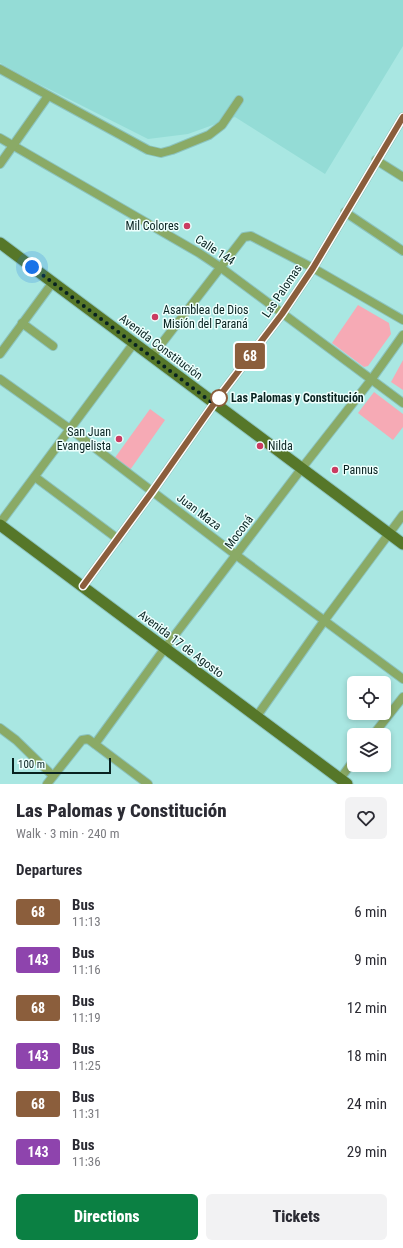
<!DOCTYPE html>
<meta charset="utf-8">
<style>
:root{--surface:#fff;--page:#f2f2f3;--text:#2b2b33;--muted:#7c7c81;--accent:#0b8043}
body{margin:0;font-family:"Roboto Condensed",sans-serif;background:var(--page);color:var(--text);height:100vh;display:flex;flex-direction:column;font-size:15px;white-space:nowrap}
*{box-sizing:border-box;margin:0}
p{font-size:13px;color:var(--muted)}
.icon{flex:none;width:22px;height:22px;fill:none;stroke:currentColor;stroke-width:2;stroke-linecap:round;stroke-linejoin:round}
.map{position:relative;height:784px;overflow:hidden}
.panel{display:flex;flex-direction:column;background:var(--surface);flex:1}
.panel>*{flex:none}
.badge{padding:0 8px;border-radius:3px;font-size:14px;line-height:26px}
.tools{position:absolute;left:347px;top:676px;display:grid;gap:8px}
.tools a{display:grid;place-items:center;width:44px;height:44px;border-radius:6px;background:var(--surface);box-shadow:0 2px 6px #0003;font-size:20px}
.scale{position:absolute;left:12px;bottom:10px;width:99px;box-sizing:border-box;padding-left:4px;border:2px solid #082220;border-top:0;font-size:11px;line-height:14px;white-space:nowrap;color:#082220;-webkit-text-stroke:3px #edfffd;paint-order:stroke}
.you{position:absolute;width:20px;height:20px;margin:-10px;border:3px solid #fff;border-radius:50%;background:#1a73e8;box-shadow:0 0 0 6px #1a73e833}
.map>.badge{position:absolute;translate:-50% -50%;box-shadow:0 0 0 2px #fff}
h2{padding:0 16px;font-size:15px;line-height:36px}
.round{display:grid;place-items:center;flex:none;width:42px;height:42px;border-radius:6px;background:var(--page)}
.headline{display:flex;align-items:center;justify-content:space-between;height:68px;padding:0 16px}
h1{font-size:19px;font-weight:800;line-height:30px}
.primary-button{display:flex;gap:8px;margin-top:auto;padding:8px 16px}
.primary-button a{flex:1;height:46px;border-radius:6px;background:var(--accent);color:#fff;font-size:16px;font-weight:800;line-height:46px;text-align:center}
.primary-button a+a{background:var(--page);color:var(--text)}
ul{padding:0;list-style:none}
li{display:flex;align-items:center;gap:12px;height:48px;padding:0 16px}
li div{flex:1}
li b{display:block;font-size:15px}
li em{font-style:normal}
li .badge{min-width:44px;font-weight:700;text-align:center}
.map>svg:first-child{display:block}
.built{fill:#94dcd6}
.green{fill:#f6aab5}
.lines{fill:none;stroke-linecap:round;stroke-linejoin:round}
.minor-casing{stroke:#8cc4bf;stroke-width:10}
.major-casing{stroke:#8cc4bf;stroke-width:13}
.minor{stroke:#8aaa66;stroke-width:8}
.major{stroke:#567729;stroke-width:11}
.line-casing{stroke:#fff;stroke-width:9}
.line{stroke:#8b5e3c;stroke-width:6}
.walk{stroke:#082220;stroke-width:4;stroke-dasharray:0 7.2}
.poi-dot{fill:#ca3b61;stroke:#edfffd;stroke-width:1.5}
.stop-dot{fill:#fff;stroke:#8b5e3c;stroke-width:2}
.labels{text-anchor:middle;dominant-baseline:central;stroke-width:3;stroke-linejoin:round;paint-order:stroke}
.poi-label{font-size:12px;fill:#082220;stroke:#edfffd;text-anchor:start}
.street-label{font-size:12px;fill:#082220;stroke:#edfffd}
.stop-label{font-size:12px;font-weight:bold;fill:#082220;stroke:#edfffd;text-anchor:start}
</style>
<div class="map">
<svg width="403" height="784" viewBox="0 0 403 784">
<rect width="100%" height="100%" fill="#a9e7e2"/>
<path class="built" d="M0 0H403V46L325 174 235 117 188 134 148 139 33 81 0 63Z"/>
<g class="green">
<path d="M358 305 389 323 391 334 368 366 364 367 332 343Z"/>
<path d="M403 360V390L391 382Z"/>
<path d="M374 392 403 414V427L393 440 358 413Z"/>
<path d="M150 409 165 420 130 470 114 459Z"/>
</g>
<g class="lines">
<g class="minor-casing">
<g id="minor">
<path d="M0 69 148 150 161 153 172 150 209 135 222 125 239 100"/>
<path d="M0 138 199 253 220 267 403 403"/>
<path d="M376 160 403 177"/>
<path d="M0 164 48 96"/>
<path d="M345 212 403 251"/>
<path d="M22 323 53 346"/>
<path d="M0 354 53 282"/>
<path d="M152 356 244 237 251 236 313 268 403 320"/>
<path d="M0 379 70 429 236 555 403 679"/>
<path d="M35 477 118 539"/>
<path d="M0 523 134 343"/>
<path d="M83 586 152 492 218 398 282 314 313 268 403 117"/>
<path d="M257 716 324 621 403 515"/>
<path d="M0 728 16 740 53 776"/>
<path d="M373 735 403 697"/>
<path d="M95 744 165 648 302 468 371 380 403 335"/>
<path d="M340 779 354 760"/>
<path d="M47 784 82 740 88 739 148 784"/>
</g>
</g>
<g class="major-casing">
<g id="major">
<path d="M0 243 403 544"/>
<path d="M0 525 347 784"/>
</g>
</g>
<use href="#minor" class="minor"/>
<use href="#major" class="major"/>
</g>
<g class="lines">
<g class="line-casing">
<path id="line" d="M83 586 152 492 218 398 282 314 313 268 403 117"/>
</g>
<use href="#line" class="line"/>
<path class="walk" d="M32 267 214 404 219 398"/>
</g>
<g class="poi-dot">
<circle cx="187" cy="226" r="4"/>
<circle cx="155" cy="317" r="4"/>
<circle cx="119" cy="439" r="4"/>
<circle cx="260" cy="446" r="4"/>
<circle cx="335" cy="470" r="4"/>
</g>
<circle class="stop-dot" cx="219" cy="398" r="8"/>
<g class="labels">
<g class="poi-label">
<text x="179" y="226" text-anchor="end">Mil Colores</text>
<text x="163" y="310">Asamblea de Dios<tspan x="163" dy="14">Misión del Paraná</tspan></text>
<text x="111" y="432" text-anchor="end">San Juan<tspan x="111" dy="14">Evangelista</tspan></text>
<text x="268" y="446">Nilda</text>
<text x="343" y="470">Pannus</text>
</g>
<g class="street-label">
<text transform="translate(215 250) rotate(33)">Calle 144</text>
<text transform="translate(282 291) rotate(-56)">Las Palomas</text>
<text transform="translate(161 347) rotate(37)">Avenida Constitución</text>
<text transform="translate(199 512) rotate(37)">Juan Maza</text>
<text transform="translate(239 532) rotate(-53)">Moconá</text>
<text transform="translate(181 644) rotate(37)">Avenida 17 de Agosto</text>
</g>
<g class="stop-label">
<text x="231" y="398">Las Palomas y Constitución</text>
</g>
</g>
</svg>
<div class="tools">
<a><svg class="icon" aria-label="locate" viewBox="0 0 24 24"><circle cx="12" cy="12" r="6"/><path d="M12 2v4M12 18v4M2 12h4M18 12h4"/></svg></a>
<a><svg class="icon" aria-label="layers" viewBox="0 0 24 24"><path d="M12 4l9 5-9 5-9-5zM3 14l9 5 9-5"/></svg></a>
</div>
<div class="scale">100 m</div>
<div class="you" style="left:32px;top:267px"></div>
<b class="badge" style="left:250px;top:356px;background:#8b5e3c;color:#fff">68</b>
</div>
<section class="panel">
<div class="headline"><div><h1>Las Palomas y Constitución</h1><p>Walk · 3 min · 240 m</p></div><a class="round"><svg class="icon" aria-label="heart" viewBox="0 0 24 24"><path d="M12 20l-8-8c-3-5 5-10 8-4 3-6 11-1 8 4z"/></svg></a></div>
<h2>Departures</h2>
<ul>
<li><span class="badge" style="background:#8b5e3c;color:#fff">68</span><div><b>Bus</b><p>11:13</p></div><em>6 min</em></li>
<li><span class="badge" style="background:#8e44ad;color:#fff">143</span><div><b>Bus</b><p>11:16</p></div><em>9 min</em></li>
<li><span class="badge" style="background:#8b5e3c;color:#fff">68</span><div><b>Bus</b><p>11:19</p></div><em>12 min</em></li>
<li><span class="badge" style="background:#8e44ad;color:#fff">143</span><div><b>Bus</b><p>11:25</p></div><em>18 min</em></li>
<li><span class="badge" style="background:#8b5e3c;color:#fff">68</span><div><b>Bus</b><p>11:31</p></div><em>24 min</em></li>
<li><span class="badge" style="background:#8e44ad;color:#fff">143</span><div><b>Bus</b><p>11:36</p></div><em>29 min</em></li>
</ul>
<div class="primary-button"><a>Directions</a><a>Tickets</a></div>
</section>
